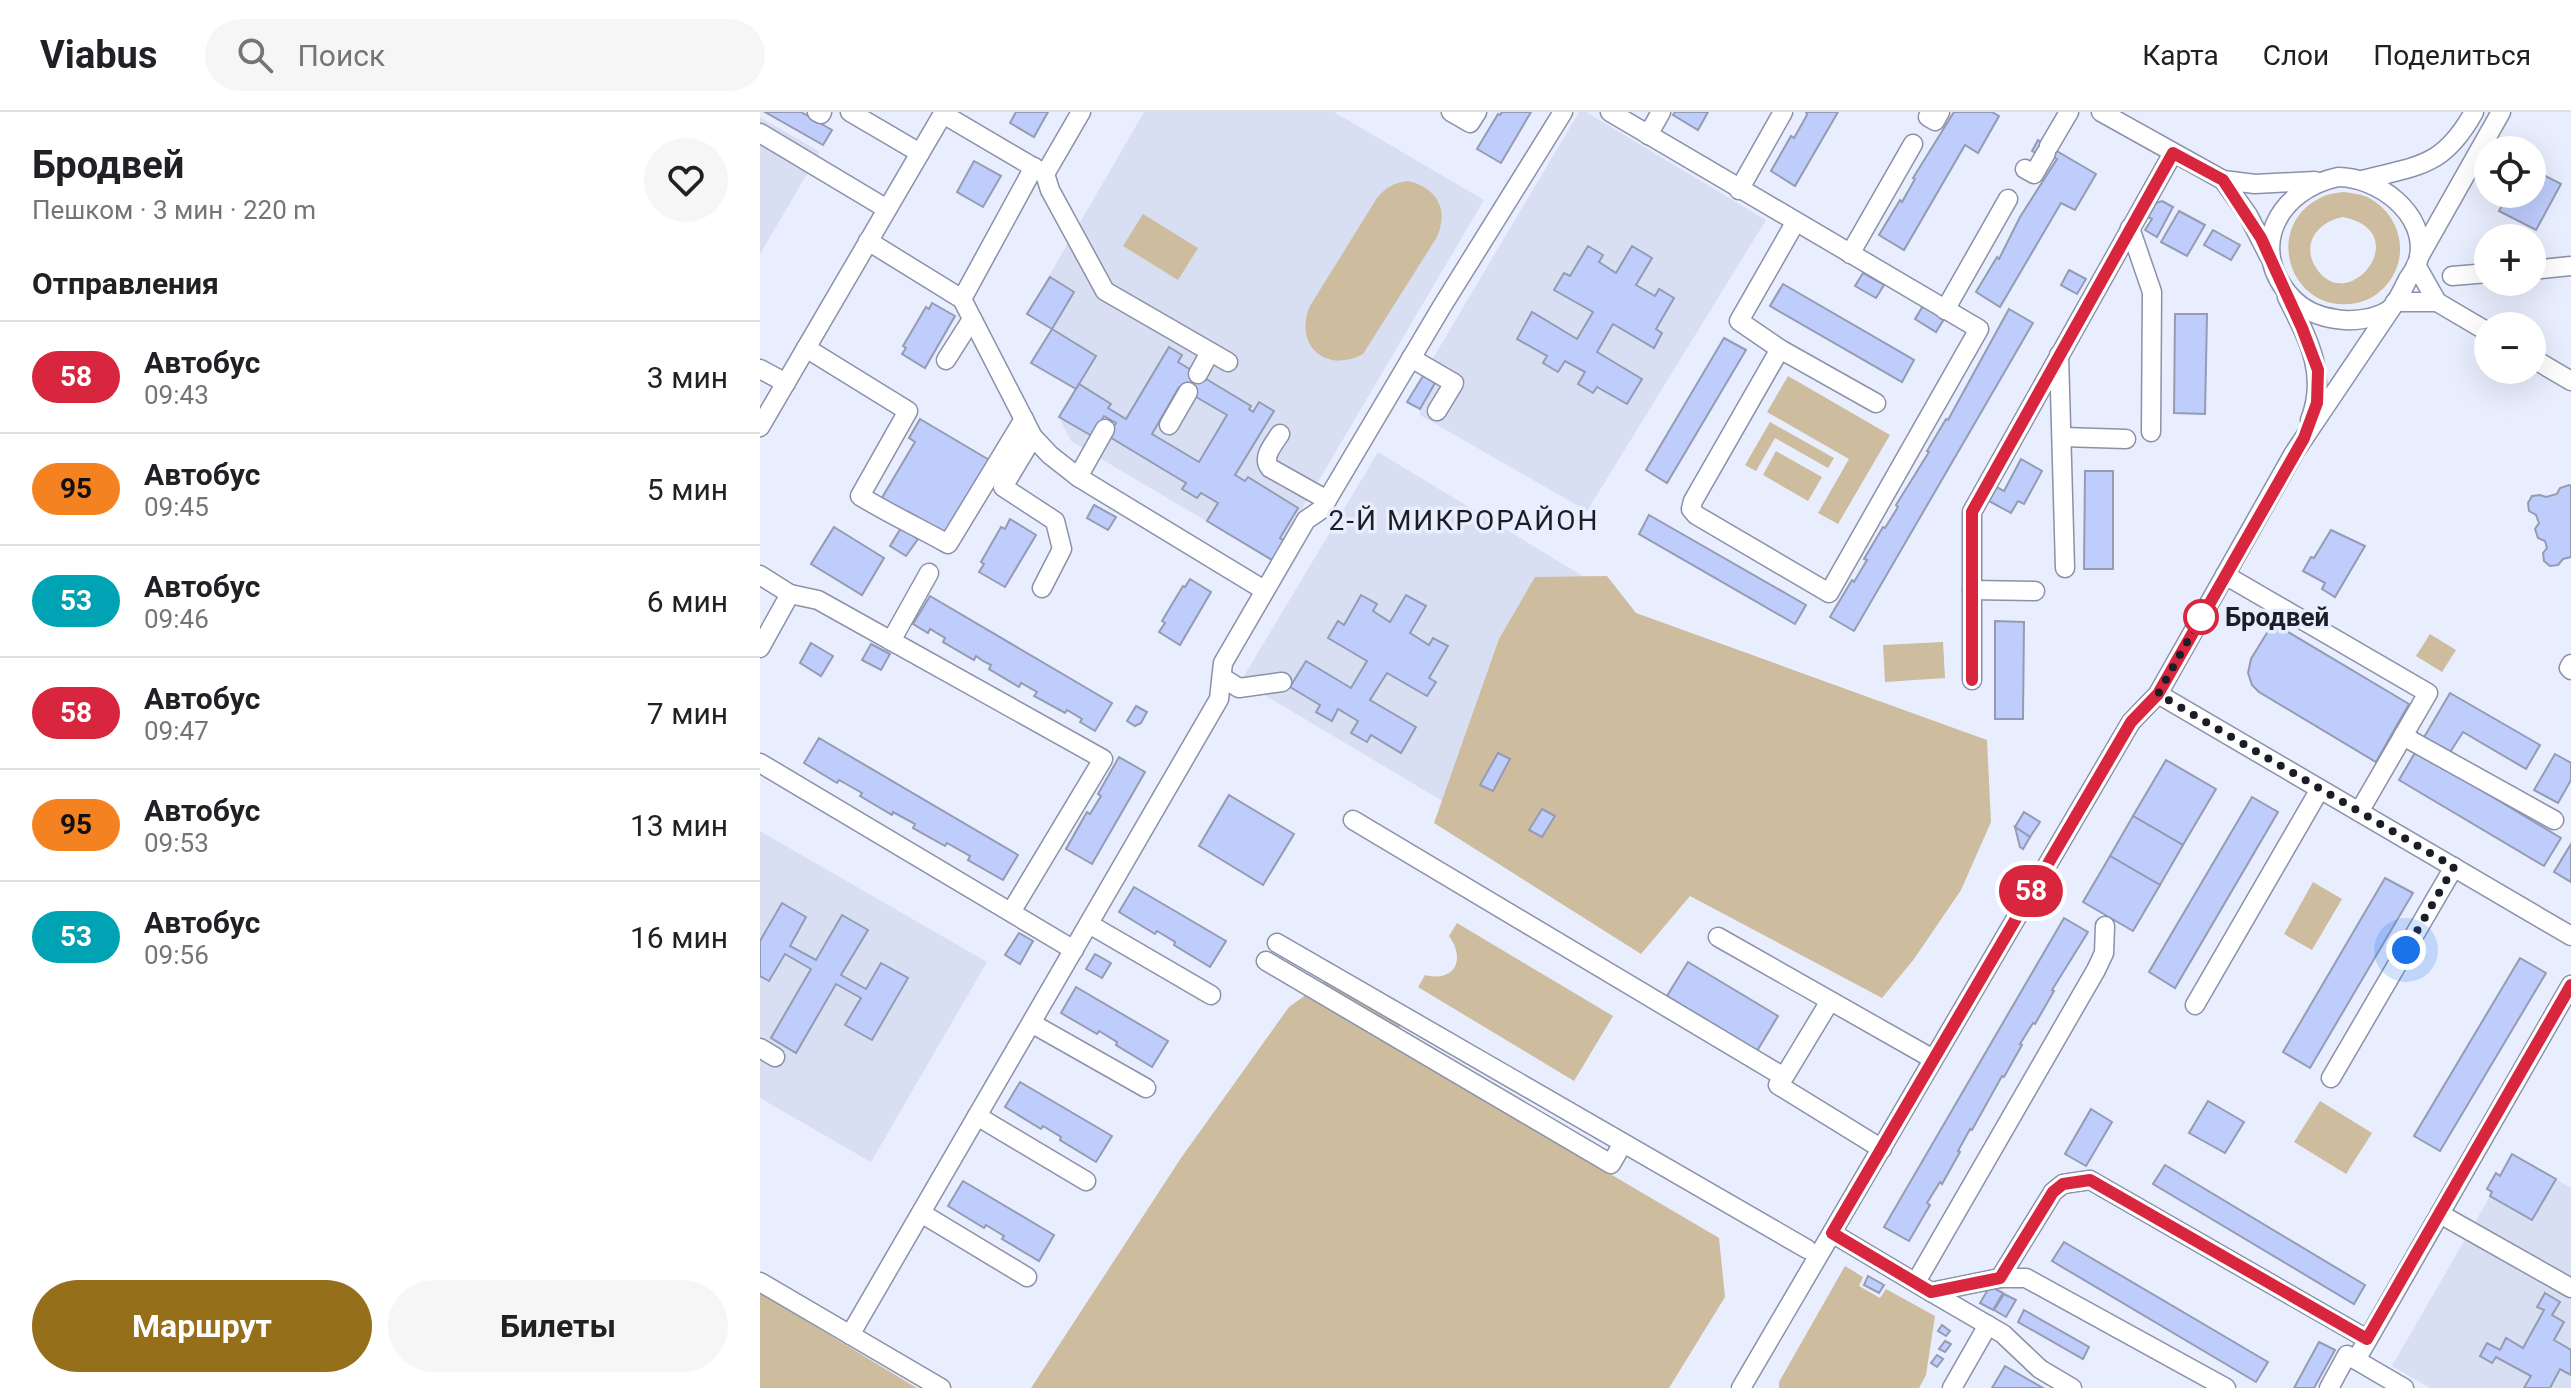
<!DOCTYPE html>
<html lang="ru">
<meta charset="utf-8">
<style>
:root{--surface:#fff;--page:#f6f6f6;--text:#202124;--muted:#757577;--line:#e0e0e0;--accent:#956f19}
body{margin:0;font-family:Roboto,sans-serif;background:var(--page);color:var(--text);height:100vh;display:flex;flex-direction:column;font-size:30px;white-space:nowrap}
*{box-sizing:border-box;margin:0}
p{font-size:26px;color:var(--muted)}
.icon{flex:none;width:44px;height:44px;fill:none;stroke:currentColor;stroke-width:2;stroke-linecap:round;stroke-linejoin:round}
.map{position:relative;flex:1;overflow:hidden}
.details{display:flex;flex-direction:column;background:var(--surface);width:760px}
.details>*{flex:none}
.badge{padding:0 16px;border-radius:26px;font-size:28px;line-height:52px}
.tools{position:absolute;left:1714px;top:24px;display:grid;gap:16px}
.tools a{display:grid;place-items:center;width:72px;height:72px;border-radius:50%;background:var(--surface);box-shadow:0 8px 32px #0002;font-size:40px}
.you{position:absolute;width:40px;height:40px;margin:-20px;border:6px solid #fff;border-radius:50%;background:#1a73e8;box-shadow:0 0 0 12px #1a73e833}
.map>.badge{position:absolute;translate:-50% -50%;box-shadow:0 0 0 4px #fff}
h2{padding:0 32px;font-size:30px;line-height:72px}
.round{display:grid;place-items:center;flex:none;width:84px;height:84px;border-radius:42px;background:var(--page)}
.head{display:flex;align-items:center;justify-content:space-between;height:136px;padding:0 32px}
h1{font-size:38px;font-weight:700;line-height:60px}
.cta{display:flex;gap:16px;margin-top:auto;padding:16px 32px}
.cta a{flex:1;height:92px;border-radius:48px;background:var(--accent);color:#fff;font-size:32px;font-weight:700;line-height:92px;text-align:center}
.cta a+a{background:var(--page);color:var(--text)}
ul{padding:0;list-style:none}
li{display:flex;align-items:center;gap:24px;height:112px;padding:0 32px;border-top:2px solid var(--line)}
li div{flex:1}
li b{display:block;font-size:30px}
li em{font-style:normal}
li .badge{min-width:88px;font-weight:700;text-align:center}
header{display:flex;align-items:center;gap:48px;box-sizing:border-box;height:112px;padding:0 40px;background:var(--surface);border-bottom:2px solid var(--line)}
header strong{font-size:38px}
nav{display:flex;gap:44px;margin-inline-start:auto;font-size:28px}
.search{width:560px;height:72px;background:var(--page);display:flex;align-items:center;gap:20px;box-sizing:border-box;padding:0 28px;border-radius:44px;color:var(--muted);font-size:30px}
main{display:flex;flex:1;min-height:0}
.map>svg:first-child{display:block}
.built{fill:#d8dff2}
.green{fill:#cdbc9d;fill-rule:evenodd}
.building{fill:#becdfc;stroke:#949bb3;stroke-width:2;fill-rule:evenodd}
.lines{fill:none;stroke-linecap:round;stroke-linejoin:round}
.minor-casing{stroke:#8a91a9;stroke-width:21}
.minor{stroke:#fff;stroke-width:18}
.line-casing{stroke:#fff;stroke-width:18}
.line{stroke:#d7263d;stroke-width:12}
.walk{stroke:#1b1e27;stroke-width:8;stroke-dasharray:0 14.4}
.stop-dot{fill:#fff;stroke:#d7263d;stroke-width:4}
.labels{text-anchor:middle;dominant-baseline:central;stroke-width:7;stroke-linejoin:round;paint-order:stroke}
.stop-label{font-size:26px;font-weight:bold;fill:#1b1e27;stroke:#e9eefe;text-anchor:start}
.neighbourhood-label{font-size:28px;letter-spacing:2px;fill:#1b1e27;stroke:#e9eefe}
</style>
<header>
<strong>Viabus</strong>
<div class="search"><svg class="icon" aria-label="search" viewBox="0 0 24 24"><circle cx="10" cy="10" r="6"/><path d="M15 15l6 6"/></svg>Поиск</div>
<nav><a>Карта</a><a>Слои</a><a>Поделиться</a></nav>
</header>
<main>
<section class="details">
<div class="head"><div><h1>Бродвей</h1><p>Пешком · 3 мин · 220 m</p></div><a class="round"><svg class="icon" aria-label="heart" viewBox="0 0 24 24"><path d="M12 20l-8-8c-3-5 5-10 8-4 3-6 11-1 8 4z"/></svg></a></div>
<h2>Отправления</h2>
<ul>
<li><span class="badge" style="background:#d7263d;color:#fff">58</span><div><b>Автобус</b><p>09:43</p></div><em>3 мин</em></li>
<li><span class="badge" style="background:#f58220;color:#111">95</span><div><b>Автобус</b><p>09:45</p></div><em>5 мин</em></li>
<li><span class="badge" style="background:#00a3b4;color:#fff">53</span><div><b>Автобус</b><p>09:46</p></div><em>6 мин</em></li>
<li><span class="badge" style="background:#d7263d;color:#fff">58</span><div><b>Автобус</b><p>09:47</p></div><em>7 мин</em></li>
<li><span class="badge" style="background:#f58220;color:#111">95</span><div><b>Автобус</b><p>09:53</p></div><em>13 мин</em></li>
<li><span class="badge" style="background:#00a3b4;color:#fff">53</span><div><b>Автобус</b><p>09:56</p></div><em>16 мин</em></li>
</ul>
<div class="cta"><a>Маршрут</a><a>Билеты</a></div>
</section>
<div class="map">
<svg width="1811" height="1276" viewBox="0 0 1811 1276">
<rect width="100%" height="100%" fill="#e9eefe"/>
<g class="built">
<path d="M384 0H574L724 88 512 448 311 329 299 305 315 277 271 251 291 217 267 202Z"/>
<path d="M819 0H826L1006 108 827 399 660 303V297L647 290Z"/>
<path d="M0 5 60 40 0 142Z"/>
<path d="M618 340 841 475 716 709 481 569Z"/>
<path d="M0 719 227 850 111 1050 0 986Z"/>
<path d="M1796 1067 1811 1076V1276H1670L1632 1254 1730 1084 1772 1108Z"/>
</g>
<g class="green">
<path d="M648 69C677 76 689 97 677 125L603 242C566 262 533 233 550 194L617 86C626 75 634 71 648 69Z"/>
<path d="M1583 80C1591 81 1600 82 1607 85 1638 100 1650 138 1631 167 1623 179 1611 188 1597 191 1531 204 1501 116 1560 86 1567 82 1576 81 1583 80ZM1583 105C1658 120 1586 208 1555 154 1541 130 1560 109 1583 105Z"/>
<path d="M383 102 438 136 418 168 363 134Z"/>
<path d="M1028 264 1130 323 1078 412 1058 401 1089 347 1007 300Z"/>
<path d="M1010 310 1074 346 1068 356 1015 326 996 359 985 353Z"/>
<path d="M1016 339 1062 365 1048 389 1003 363Z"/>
<path d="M847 464 876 501 1227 628 1231 710 1201 778 1154 847 1122 886 930 784 881 842 674 711 739 527 775 465Z"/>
<path d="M1670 522 1696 538 1682 560 1656 544Z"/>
<path d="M1183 530 1185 566 1125 570 1123 533Z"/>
<path d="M1553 770 1582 787 1552 838 1524 822Z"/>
<path d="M697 811 853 904 814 969 658 875 665 863C695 871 706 847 689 824Z"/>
<path d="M568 867 644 908 629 932 959 1126 965 1185 909 1276H271L421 1046 529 895Z"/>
<path d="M1560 989 1612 1021 1586 1062 1534 1030Z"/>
<path d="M1085 1154 1103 1165 1099 1174 1120 1186 1126 1177 1175 1204 1166 1263 1159 1276H1019V1270Z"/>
<path d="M0 1181 157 1276H0Z"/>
</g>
<g class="building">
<path d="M5 0H41L72 18 63 33Z"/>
<path d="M256 0H288L274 25 250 11Z"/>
<path d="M742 0H771L741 51 717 37 738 2 740 3Z"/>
<path d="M915 0H948L938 18 913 3Z"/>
<path d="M1046 0H1078L1035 74 1011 59 1031 24 1034 26 1047 3Z"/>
<path d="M1194 0H1232L1239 4 1218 41 1205 33 1144 138 1119 123 1140 88 1142 90 1155 67 1153 66Z"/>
<path d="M1278 28 1336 62 1315 98 1301 91 1240 195 1216 180 1237 145 1239 147 1260 105 1297 47 1279 37 1277 42 1272 39Z"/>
<path d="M214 49 241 64 223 95 197 80Z"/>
<path d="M1772 57 1801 72 1776 118 1739 99 1748 82H1772Z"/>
<path d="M1402 89 1413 95 1397 125 1385 118 1392 107 1388 105 1396 91Z"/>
<path d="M1419 99 1445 113 1427 144 1401 130Z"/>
<path d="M1453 118 1480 133 1471 148 1444 133Z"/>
<path d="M828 134 843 143 839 150 856 161 872 134 892 146 876 173 895 184 899 177 914 186 896 217 902 221 894 236 853 212 837 240 882 267 867 292 837 275 833 281 818 272 825 260 805 249 798 260 783 251 787 244 757 227 772 200 817 227 833 200 794 178 804 161 810 164Z"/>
<path d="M1309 158 1326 167 1317 182 1301 173Z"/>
<path d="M1103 161 1124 173 1116 186 1095 174Z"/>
<path d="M290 165 314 180 292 217 267 202Z"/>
<path d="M1023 172 1154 248 1142 270 1010 194Z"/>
<path d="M172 191 195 204 165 256 142 242 146 236 143 234 166 195 169 197Z"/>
<path d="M1163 194 1184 207 1176 220 1155 207Z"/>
<path d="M1249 197 1273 211 1094 519 1070 505 1092 468 1094 470 1107 448 1104 447 1123 415 1125 416 1138 395 1136 393 1169 340 1167 339 1186 307 1188 308Z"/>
<path d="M1415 202H1447L1445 302 1414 301Z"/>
<path d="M292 217 336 244 316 277 271 251Z"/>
<path d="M964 226 986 238 907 371 886 358Z"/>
<path d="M409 235 422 243 418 250 491 294 489 297 493 300 499 290 514 299 475 363 485 369 488 365 538 396 520 426 524 429 512 448 447 409 458 391 441 381 437 386 422 377 426 371 348 324 356 311 344 304 332 324 299 305 319 272 351 292 348 296 366 307ZM419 275 467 303 439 350 392 322Z"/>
<path d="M663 264 675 271 660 297 647 290Z"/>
<path d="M160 307 231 349 186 422 149 400 146 404 120 389 155 330 149 326Z"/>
<path d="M1261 347 1282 359 1264 392 1258 389 1251 401 1229 389 1237 375 1244 379Z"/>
<path d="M1325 359H1353V457H1324Z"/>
<path d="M1809 373 1811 374V445L1803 447 1798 453 1790 454 1784 449 1783 441 1787 436 1785 429 1778 426 1775 417 1779 411 1776 403 1769 399 1768 391 1772 384 1780 383 1786 385 1797 382 1800 376Z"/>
<path d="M334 393 356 405 348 418 327 406Z"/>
<path d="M889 403 1046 493 1035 512 879 422Z"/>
<path d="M250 407 276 423 245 475 219 460 224 452 221 450 241 415 245 417Z"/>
<path d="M74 415 124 446 102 483 51 452Z"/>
<path d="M141 416 158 427 146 444 130 434Z"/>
<path d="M1571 418 1605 434 1575 485 1562 477 1565 471 1543 459 1551 445 1554 446Z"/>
<path d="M430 467 451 480 420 533 399 520 405 511 402 509 423 474 425 475Z"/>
<path d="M601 483 617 492 613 499 630 510 646 483 666 494 650 521 669 533 673 526 688 534 669 566 676 570 667 584 627 561 610 588 656 615 641 641 611 623 607 630 591 621 598 609 578 597 572 609 556 600 560 593 530 575 546 549 591 576 607 549 568 526 578 509 584 513Z"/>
<path d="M170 484 352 591 335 619 320 610 322 607 307 598 305 601 274 584 277 580 261 571 259 575 229 557 231 553 223 549 216 544 214 548 183 530 185 526 170 517 168 521 153 512Z"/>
<path d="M1235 509 1264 510 1263 607H1235Z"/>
<path d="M1513 511 1649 592 1616 650 1499 580 1492 573 1488 561 1491 547Z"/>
<path d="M51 531 73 544 61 564 40 551Z"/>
<path d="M111 532 130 542 121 558 102 548Z"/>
<path d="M1690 581 1780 633 1766 657 1703 620 1689 642 1663 627Z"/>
<path d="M376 594 387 600 381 611 375 614 367 609Z"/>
<path d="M59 626 258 743 243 768 208 748 210 744 187 731 185 734 153 716 155 712 133 700 132 703 100 684 102 681 79 668 77 671 44 651Z"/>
<path d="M1656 639 1801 726 1784 754 1639 668Z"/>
<path d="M738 641 750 647 733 679 720 673Z"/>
<path d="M1795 642 1811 651V668L1798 691 1774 678Z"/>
<path d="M359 645 385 660 332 752 306 737 327 700 330 702 341 684 338 682Z"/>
<path d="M1406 648 1456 677 1423 733 1373 704Z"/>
<path d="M469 683 534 722 503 773 439 734Z"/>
<path d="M1492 685 1518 700 1415 876 1389 860Z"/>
<path d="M782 697 795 704 782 725 769 718Z"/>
<path d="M1264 700 1280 710 1270 725 1255 715Z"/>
<path d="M1373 704 1423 733 1400 773 1350 744Z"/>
<path d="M1255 715 1270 725 1263 737 1260 735Z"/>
<path d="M1811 732V770L1794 760Z"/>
<path d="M1350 744 1400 773 1373 819 1323 790Z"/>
<path d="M1625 766 1653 781 1550 956 1523 940Z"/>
<path d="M374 775 466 829 450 855 414 833 415 830 397 819 395 822 359 800Z"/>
<path d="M22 791 46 805 30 834 56 848 82 803 108 818 81 863 106 877 121 851 148 866 112 928 85 913 101 886 76 872 36 941 11 926 51 857 25 842 9 869 0 864V829Z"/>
<path d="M1304 806 1328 820 1292 878 1294 879 1275 912 1273 911 1260 932 1262 933 1244 965 1242 964 1212 1018 1210 1017 1198 1039 1200 1040 1182 1072 1180 1070 1167 1091 1170 1093 1149 1129 1124 1115Z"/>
<path d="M259 821 273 829 260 852 245 843Z"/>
<path d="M335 842 351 851 342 866 326 857Z"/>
<path d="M1760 846 1786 861 1680 1039 1654 1024Z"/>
<path d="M928 850 1018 904 997 939 907 884Z"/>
<path d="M316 875 408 929 392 955 356 933 357 930 339 919 337 922 301 901Z"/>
<path d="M260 970 352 1024 336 1050 300 1028 301 1025 283 1014 281 1017 245 995Z"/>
<path d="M1448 989 1484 1010 1465 1041 1429 1021Z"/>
<path d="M1331 997 1352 1010 1326 1054 1305 1042Z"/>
<path d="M1752 1042 1796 1067 1772 1108 1730 1084 1732 1080 1727 1077 1736 1061 1740 1064Z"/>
<path d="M1405 1053 1605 1173 1594 1192 1393 1072Z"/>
<path d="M203 1069 294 1123 279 1149 242 1127 244 1124 226 1113 224 1116 188 1094Z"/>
<path d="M1304 1130 1508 1250 1496 1270 1292 1149Z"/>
<path d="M1108 1164 1124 1173 1119 1181 1104 1173Z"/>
<path d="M1230 1174 1243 1181 1233 1198 1220 1191Z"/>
<path d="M1785 1181 1800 1190 1792 1203 1804 1210 1794 1228 1811 1238V1263L1800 1257 1790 1276H1764L1771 1264 1736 1245 1732 1251 1720 1244 1727 1231 1740 1238 1746 1226 1763 1236 1784 1198 1777 1195Z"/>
<path d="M1244 1182 1256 1188 1246 1205 1234 1198Z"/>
<path d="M1264 1198 1329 1235 1323 1247 1258 1210Z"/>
<path d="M1182 1213 1190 1219 1186 1224 1178 1219Z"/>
<path d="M1185 1229 1191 1232 1185 1240 1179 1237Z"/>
<path d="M1559 1230 1575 1238 1554 1276H1534Z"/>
<path d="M1177 1243 1183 1247 1177 1255 1171 1251Z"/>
<path d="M1245 1254 1283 1276H1232Z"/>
</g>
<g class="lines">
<g class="minor-casing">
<g id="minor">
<path d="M57 0 61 2 62 0"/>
<path d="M90 0 160 41"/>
<path d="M691 0 710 11 717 0"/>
<path d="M850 0 1219 217 1069 481 936 403 931 397 933 389 1020 237"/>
<path d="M1341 0 1463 68 1495 72 1555 69"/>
<path d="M183 2 285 62 321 0"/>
<path d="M1168 5 1175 9 1180 0"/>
<path d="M0 21 127 97"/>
<path d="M888 23 901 0"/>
<path d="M1289 34 1309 0"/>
<path d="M1265 57 1274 62 1286 41"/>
<path d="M285 62 290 78 345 179 468 250"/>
<path d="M1578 65C1617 65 1667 101 1659 145 1658 153 1652 161 1648 167 1643 176 1637 192 1629 198 1615 207 1592 210 1576 207 1560 205 1545 199 1533 187 1486 138 1517 78 1578 65Z"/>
<path d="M1463 68 1488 103 1509 144"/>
<path d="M1602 68C1660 53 1683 55 1714 0"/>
<path d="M979 78 1023 0"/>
<path d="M1035 111 979 209 1020 237 1116 291"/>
<path d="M1370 116 1392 180 1391 320"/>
<path d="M108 129 202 187 273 325 290 343 318 365 504 478"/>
<path d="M1090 142 1153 32"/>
<path d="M1659 145 1741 0"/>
<path d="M1656 153 1677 190 1728 220"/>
<path d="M1772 158 1811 154"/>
<path d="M1692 164 1728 161"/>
<path d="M1527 185C1548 227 1568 262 1550 308"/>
<path d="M202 187 274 55"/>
<path d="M1635 190H1677"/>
<path d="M1185 198 1248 87"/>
<path d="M46 236 148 299 100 384C129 402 158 415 188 432L264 307"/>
<path d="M1299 243 1305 456"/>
<path d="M651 246 694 271 677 299"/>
<path d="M1772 246 1811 269"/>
<path d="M186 248 212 207"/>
<path d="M0 257 26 271"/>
<path d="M438 262 450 240"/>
<path d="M409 313 428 280"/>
<path d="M0 315 184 0"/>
<path d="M520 322C514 332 501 345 510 356L567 388"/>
<path d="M273 325 243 375 295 409 302 437 282 476"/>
<path d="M1303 325 1366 327"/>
<path d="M318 365 345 317"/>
<path d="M0 463 30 482 0 536"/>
<path d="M1465 463 1668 581 1599 700"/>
<path d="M1212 478 1275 479"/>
<path d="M30 482 58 488 343 647 251 800"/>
<path d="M131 529 169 461"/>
<path d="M1811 552 1809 556 1811 558"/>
<path d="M463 566 479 576 522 570"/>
<path d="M1212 568V400L1413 41"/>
<path d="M1398 582 1811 824"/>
<path d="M1643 624 1794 708"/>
<path d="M0 651 314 838"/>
<path d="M593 708 1024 965 1070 889"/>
<path d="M329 812 451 883"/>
<path d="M958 825 1173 947"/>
<path d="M517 831 1047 1137"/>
<path d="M506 849 851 1052 863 1031"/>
<path d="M1435 893 1560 677"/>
<path d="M273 912 386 976"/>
<path d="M0 936 15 945"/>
<path d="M1571 966 1694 755"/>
<path d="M1018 973 1122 1037"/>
<path d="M217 1004 326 1069"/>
<path d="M161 1101 267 1165"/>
<path d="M1680 1102 1811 1176"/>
<path d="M1072 1121 1171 1180 1240 1166H1266L1466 1276"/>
<path d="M1240 1166 1293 1080 1303 1072 1330 1068 1607 1227"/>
<path d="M0 1170 181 1276"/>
<path d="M1156 1170 1336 858 1344 841 1345 814"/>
<path d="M1171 1180 1243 1222 1280 1257 1312 1276"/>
<path d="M90 1223 459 587 463 551 546 408 562 397 567 388 681 196 803 0"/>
<path d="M981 1276 1371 610 1398 582 1534 341 1631 197"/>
<path d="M1192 1276 1228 1213"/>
<path d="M1569 1276 1587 1243 1596 1248"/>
<path d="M1644 1276 1596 1248 1811 873"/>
</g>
</g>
<use href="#minor" class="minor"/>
</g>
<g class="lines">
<g class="line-casing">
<path id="line" d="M1212 568V400L1413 41 1463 68 1501 126 1542 216 1558 258 1557 291 1544 326 1398 582 1371 610 1072 1121 1171 1180 1240 1166 1293 1080 1303 1072 1330 1068 1607 1227 1811 873"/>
</g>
<use href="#line" class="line"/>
<path class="walk" d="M1441 505 1398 582 1694 755 1646 838"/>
</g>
<circle class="stop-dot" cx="1441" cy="505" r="16"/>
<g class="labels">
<g class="stop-label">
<text x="1465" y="505">Бродвей</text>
</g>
<g class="neighbourhood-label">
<text x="704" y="408">2-Й МИКРОРАЙОН</text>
</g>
</g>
</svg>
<div class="tools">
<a><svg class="icon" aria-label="locate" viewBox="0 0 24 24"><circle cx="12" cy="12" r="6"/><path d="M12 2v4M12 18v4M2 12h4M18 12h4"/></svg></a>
<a>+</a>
<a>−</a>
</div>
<div class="you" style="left:1646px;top:838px"></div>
<b class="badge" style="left:1271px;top:779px;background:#d7263d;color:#fff">58</b>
</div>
</main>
